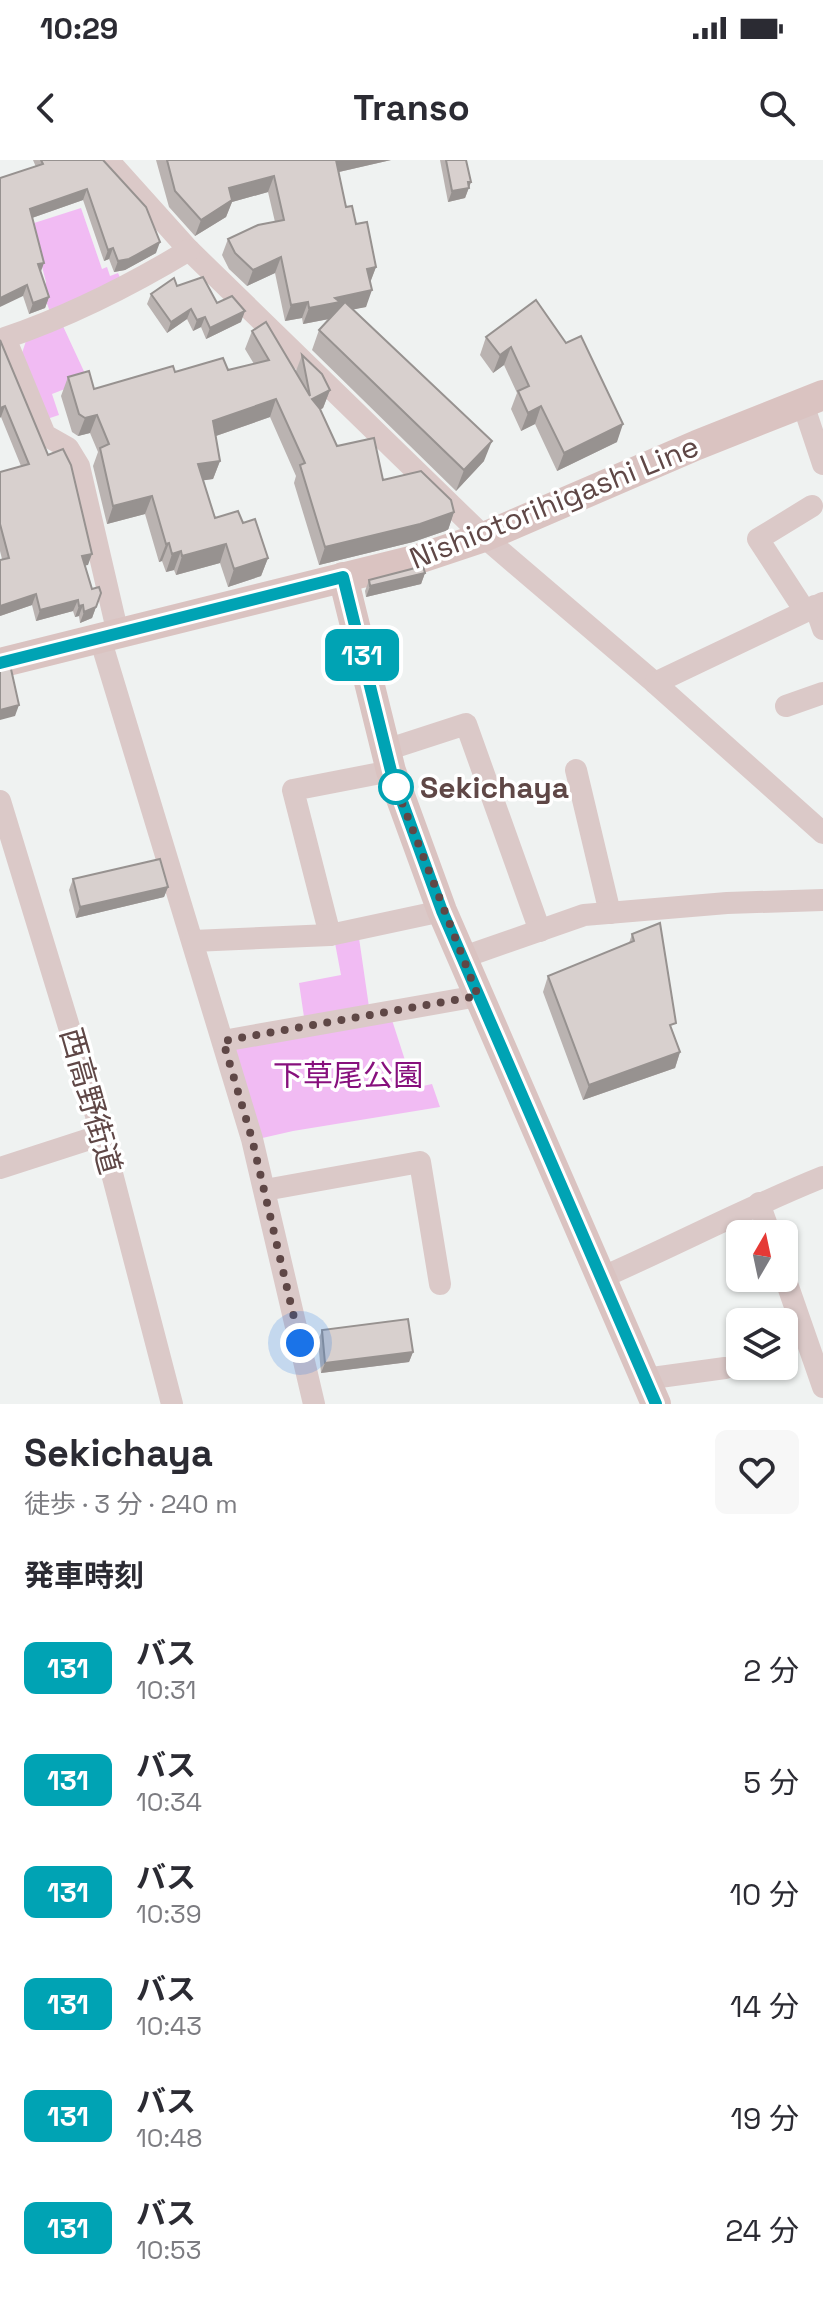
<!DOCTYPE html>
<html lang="ja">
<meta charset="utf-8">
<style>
:root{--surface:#fff;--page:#f7f7f7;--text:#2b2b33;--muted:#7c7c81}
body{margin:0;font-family:"Space Grotesk","Noto Sans JP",sans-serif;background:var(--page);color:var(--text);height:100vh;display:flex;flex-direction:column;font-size:30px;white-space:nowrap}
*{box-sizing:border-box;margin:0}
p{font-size:26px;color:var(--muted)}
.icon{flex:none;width:44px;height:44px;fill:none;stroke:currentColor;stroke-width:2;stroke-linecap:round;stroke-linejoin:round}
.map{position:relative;height:1244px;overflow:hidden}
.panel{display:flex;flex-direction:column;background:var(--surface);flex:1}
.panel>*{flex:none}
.badge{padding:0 16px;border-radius:12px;font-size:28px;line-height:52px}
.needle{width:52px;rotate:9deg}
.buttons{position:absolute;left:726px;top:1060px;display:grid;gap:16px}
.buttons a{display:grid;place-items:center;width:72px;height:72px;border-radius:12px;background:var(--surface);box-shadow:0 2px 6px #0004;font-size:40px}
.you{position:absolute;width:40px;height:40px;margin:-20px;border:6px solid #fff;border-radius:50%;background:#1a73e8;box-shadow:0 0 0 12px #1a73e833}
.map>.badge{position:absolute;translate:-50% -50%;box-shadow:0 0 0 4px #fff}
h2{padding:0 24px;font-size:30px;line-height:72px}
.round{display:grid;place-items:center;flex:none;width:84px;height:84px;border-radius:12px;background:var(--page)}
.head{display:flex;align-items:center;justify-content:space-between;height:136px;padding:0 24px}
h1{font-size:38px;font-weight:700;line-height:60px}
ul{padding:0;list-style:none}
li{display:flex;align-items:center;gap:24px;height:112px;padding:0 24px}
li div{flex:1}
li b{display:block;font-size:30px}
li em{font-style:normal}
li .badge{min-width:88px;font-weight:700;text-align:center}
.status{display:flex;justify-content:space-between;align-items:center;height:56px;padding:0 40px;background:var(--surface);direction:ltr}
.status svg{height:22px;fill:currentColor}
header{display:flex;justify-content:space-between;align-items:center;height:104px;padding:0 24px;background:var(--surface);font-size:36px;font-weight:700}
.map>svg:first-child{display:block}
.green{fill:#f1bbf3}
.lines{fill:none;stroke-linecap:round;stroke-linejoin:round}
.street{stroke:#dbc9c8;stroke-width:22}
.secondary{stroke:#dac3c1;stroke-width:30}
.wall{fill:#bab3b1}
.shaded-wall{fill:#979290}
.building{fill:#d8d0ce;stroke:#979290;stroke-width:2}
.line-casing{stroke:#fff;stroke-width:18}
.line{stroke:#00a3b4;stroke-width:12}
.walk{stroke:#5f4746;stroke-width:8;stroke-dasharray:0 14.4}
.stop-dot{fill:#fff;stroke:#00a3b4;stroke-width:4}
.labels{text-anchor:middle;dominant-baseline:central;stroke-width:7;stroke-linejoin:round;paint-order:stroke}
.street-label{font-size:30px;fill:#5f4746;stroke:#fff}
.stop-label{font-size:30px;font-weight:bold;fill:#5f4746;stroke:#fff;text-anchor:start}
.park-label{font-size:30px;fill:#87107d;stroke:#fff}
</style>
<div class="status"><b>10:29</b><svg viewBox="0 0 49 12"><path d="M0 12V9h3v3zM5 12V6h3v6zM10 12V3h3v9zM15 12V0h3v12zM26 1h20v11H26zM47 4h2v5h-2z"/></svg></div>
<header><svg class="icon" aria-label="back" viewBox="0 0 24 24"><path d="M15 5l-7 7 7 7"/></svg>Transo<svg class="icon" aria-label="search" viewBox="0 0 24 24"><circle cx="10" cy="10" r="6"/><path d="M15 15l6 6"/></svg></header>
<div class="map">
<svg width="823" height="1244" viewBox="0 0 823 1244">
<rect width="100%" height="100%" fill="#eff2f1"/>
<g class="green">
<path d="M81 48 102 109 107 107 110 116 118 113 122 122 50 152 43 132 46 122 31 64Z"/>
<path d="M62 164 88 220 52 234 59 255 47 259 21 196 27 178Z"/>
<path d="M359 778 369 847 304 857 299 823 341 815 335 783Z"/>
<path d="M392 860 414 928 432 924 440 947 293 971 258 979 234 887Z"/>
</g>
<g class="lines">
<g class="street">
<path d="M108 0 189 90 484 377 655 523 823 673"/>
<path d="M803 244 823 304"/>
<path d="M815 446 823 469"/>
<path d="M805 451 758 379 812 346"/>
<path d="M118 474 79 306 68 288 45 275 5 178C70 156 131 125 189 90"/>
<path d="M100 478 252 979 314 1244"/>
<path d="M655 523 823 443"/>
<path d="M786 546 823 533"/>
<path d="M386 590 466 564 540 771"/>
<path d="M576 610 610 753"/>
<path d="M0 641 102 975 172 1244"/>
<path d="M330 775 293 630 391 611"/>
<path d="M193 781 330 775 442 751"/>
<path d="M461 798 584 755 727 743 823 740"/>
<path d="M223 881 478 836"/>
<path d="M0 1008 102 975"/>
<path d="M265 1030 420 1002 440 1124"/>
<path d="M759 1043 770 1074"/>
<path d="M784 1115 823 1227"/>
<path d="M601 1118C676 1085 748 1047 823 1017"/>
<path d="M645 1219 725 1208"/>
</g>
<g class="secondary">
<path d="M343 417 391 611 442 751 656 1244"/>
<path d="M0 503 418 399 484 377 697 285 823 235"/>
</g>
</g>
<g class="wall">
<path d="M33 0H103L156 93 125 110 114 112 109 99 104 101 83 40 32 58 41 113 49 137 45 148 29 154 23 136 36 7Z"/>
<path d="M156 0H391L339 12 346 47 356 64 376 107 370 122 366 147 353 149 484 301 456 331 312 190 319 170 329 159 303 164 302 158 285 161 275 113 247 126 229 109 222 95 228 79 275 62 268 32 232 42 226 57 195 76 169 47Z"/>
<path d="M440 0H466L471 22 465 38 448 42Z"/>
<path d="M177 126 217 143 241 162 206 179 201 167 193 171 187 159 167 173 147 144 151 134Z"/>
<path d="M536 140 617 282 557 311 535 264 521 271 511 249 517 233 504 205 493 213 480 195 486 177Z"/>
<path d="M252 171 296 211 302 195 330 230 323 248 320 250 337 286 383 320 454 352 448 370 413 382 319 405 294 323 296 316 270 257 216 276 220 301 213 319 203 320 215 358 243 363 268 398 261 416 228 427 220 403 176 415 174 410 166 412 162 401 159 402 145 354 107 364 93 306 98 292 90 273 78 276 72 272 61 236 68 217 94 229 175 212 228 210 254 204 245 189Z"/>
<path d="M0 180 88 405H85L92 429 101 433 92 458 80 463 79 456 75 457 73 451 36 461 32 445 0 456V400L2 399 0 391V312L21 306 1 257Z"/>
<path d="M425 413 421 424 366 437 365 431 369 420Z"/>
<path d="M73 719 168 727 164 737 76 758 69 730Z"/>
<path d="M632 774 680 892 675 908 583 940 543 832 548 816 629 783Z"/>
<path d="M322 1170 413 1192 409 1202 321 1213 318 1181Z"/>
</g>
<g class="shaded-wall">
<path d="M335 0H391L330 14Z"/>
<path d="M274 16 268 32 232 42 226 57 195 76 201 60 229 28Z"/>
<path d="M468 22H471L465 38 448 42 452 31Z"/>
<path d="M87 29 83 40 26 60 30 49Z"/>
<path d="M160 82 156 93 125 110 114 112 118 101Z"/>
<path d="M113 88 109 99 104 101 108 90Z"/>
<path d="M281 97 275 113 247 126 253 110Z"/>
<path d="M44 103 40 114 38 104Z"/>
<path d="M376 107 370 123 367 109Z"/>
<path d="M27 125 23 136 0 147V138Z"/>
<path d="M372 130 366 147 336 153 334 158 303 164 309 148 335 138Z"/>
<path d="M49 137 45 148 29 154 33 143Z"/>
<path d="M308 142 302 158 285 161 291 145Z"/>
<path d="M191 149 187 159 167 173 171 162Z"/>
<path d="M245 151 241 162 206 179 210 168Z"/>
<path d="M205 157 201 167 193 171 197 160Z"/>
<path d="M511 187 504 205 493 213 500 195Z"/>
<path d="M330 230 323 248 306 257 312 239Z"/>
<path d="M276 239 270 257 207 279 213 261Z"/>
<path d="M5 246 1 257 0 258V248Z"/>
<path d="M541 246 535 264 521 271 528 253Z"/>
<path d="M97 255 90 273 78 276 85 258Z"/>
<path d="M623 264 617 282 557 311 564 293Z"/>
<path d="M492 281 484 301 456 331 464 310Z"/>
<path d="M220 301 213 319 192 322 198 304Z"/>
<path d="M152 336 145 354 107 364 113 346Z"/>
<path d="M454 352 448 370 413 382 319 405 325 387Z"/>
<path d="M169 383 162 401 159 402 166 384Z"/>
<path d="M226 384 220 403 176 415 182 396Z"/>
<path d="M181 391 174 410 166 412 172 394Z"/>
<path d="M92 394 88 405 78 407 82 396Z"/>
<path d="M268 398 261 416 228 427 234 409Z"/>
<path d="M425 413 421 424 366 437 370 426Z"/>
<path d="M36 434 32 445 0 456V446Z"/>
<path d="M78 440 73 451 36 461 40 450Z"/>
<path d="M83 445 79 456 75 457 79 446Z"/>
<path d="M96 447 92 458 80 463 84 452Z"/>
<path d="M19 545 15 556 0 560V550Z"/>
<path d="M168 727 164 737 76 758 80 747Z"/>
<path d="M680 892 675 908 583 940 589 925Z"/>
<path d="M413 1192 409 1202 321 1213 325 1203Z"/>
</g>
<g class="building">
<path d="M41 0H103L146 47 160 82 129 99 118 101 113 88 108 90 87 29 30 49 44 103 38 104 49 137 33 143 27 125 0 138V18L43 4Z"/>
<path d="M167 0H336L346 47 352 46 356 64 367 62 376 107 367 109 372 130 335 138 340 142 309 148 308 142 291 145 281 97 253 110 235 93 228 79 258 65 284 60 274 16 229 28 232 40 201 60 175 31Z"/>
<path d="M446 0H466L471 22H468L469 28 452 31Z"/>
<path d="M203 117 217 143 232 136 245 151 210 168 205 157 197 160 191 149 171 162 151 134 174 118 177 126Z"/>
<path d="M536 140 566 183 581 176 623 264 564 293 541 246 528 253 518 231 529 226 511 187 500 195 486 177Z"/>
<path d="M345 142 492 281 464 310 319 170Z"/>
<path d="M266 162 310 236 302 195 322 214 330 230 312 239 320 249 337 286 374 278 383 320 421 311 451 340 454 352 420 364 325 387 300 305 305 303 276 239 213 261 220 301 198 304 215 358 238 351 243 363 255 359 268 398 234 409 226 384 182 396 181 391 172 394 169 383 166 384 152 336 113 346 100 288 109 284 97 255 85 258 79 254 68 217 89 211 94 229 173 206 175 212 223 198 228 210 269 200 252 171Z"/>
<path d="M0 180 48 295 63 289 71 305 92 394 82 396 92 429 99 427 101 433 96 447 84 452 83 445 79 446 78 440 40 450 36 434 0 446V400L9 398 0 364V312L29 304 5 246 0 248Z"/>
<path d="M423 406 425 413 370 426 369 420Z"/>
<path d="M0 509H11L19 545 0 550Z"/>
<path d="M160 699 168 727 80 747 73 719Z"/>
<path d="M660 763 676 863 670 865 680 892 589 925 548 816 634 781 632 774Z"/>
<path d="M408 1159 413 1192 325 1203 322 1170Z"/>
</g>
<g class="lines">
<g class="line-casing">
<path id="line" d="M0 503 343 417 391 611 442 751 656 1244"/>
</g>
<use href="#line" class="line"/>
<path class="walk" d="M300 1183 252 979 223 881 478 836 396 627"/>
</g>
<circle class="stop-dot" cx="396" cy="627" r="16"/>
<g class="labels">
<g class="street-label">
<text transform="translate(554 342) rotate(-22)">Nishiotorihigashi Line</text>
<text transform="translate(91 941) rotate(74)">西高野街道</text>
</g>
<g class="stop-label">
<text x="420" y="627">Sekichaya</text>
</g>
<g class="park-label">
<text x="348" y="915">下草尾公園</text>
</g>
</g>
</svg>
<div class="buttons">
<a><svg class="needle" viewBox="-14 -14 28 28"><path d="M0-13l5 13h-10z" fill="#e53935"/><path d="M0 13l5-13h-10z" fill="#7c7c81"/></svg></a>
<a><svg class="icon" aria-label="layers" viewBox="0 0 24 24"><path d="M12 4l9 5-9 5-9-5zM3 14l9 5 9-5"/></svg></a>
</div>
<div class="you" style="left:300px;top:1183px"></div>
<b class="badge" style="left:362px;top:495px;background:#00a3b4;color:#fff">131</b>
</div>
<section class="panel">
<div class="head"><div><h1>Sekichaya</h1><p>徒歩 · 3 分 · 240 m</p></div><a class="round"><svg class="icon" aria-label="heart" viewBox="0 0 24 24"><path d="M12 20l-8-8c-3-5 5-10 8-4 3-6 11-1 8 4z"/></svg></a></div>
<h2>発車時刻</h2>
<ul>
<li><span class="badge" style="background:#00a3b4;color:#fff">131</span><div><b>バス</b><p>10:31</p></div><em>2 分</em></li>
<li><span class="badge" style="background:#00a3b4;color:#fff">131</span><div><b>バス</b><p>10:34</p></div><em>5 分</em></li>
<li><span class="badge" style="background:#00a3b4;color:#fff">131</span><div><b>バス</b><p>10:39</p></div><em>10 分</em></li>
<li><span class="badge" style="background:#00a3b4;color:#fff">131</span><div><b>バス</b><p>10:43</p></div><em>14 分</em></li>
<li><span class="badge" style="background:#00a3b4;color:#fff">131</span><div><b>バス</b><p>10:48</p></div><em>19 分</em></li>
<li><span class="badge" style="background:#00a3b4;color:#fff">131</span><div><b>バス</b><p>10:53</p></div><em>24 分</em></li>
</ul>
</section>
